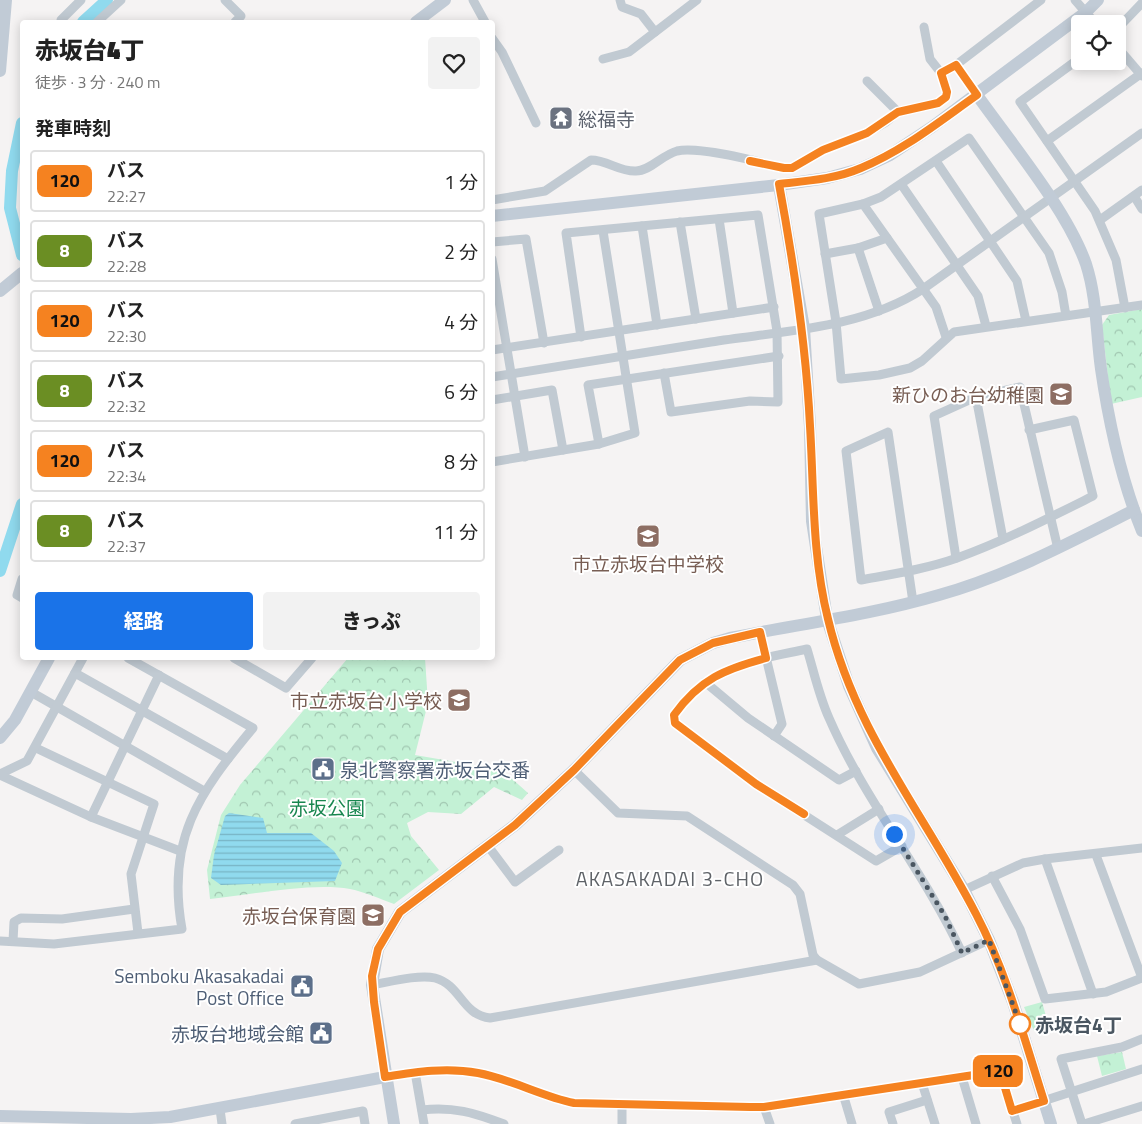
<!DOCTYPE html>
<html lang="ja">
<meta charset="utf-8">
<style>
:root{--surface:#fff;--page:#f2f2f2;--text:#222;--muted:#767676;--line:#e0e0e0;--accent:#1a73e8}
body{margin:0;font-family:"Titillium Web","Noto Sans JP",sans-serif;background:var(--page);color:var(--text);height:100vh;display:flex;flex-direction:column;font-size:19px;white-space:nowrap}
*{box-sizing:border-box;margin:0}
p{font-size:16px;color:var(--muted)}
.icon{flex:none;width:28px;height:28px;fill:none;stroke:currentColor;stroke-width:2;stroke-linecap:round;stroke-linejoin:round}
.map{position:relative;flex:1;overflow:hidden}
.sheet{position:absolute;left:20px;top:20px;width:475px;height:640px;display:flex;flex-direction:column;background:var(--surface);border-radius:5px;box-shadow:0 2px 12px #0003}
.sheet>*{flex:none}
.badge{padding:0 10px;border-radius:8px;font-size:18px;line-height:32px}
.fabs{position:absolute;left:1071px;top:15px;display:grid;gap:10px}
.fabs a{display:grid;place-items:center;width:55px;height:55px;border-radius:5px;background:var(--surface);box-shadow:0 2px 12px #0003;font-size:25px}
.you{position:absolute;width:25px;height:25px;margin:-12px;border:4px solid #fff;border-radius:50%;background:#1a73e8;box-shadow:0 0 0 8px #1a73e833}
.map>.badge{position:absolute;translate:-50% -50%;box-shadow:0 0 0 2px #fff}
h2{padding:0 15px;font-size:19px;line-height:45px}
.round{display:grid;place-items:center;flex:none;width:52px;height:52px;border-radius:5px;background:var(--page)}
.overview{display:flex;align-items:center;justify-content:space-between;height:85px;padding:0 15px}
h1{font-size:24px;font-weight:800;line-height:38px}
.cta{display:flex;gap:10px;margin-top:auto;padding:10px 15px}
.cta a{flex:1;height:58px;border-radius:5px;background:var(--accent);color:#fff;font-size:20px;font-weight:800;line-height:58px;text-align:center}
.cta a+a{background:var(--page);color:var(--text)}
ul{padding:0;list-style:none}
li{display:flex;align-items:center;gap:15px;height:62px;margin:0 10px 8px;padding:0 5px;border:2px solid var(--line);border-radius:5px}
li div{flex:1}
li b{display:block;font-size:19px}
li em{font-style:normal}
li .badge{min-width:55px;font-weight:700;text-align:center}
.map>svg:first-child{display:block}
.park{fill:url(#park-crowns)}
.water{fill:url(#water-rules)}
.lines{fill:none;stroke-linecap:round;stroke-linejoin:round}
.river{stroke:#90daee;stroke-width:12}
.street{stroke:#c1cad2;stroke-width:9}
.secondary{stroke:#c1cbd6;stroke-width:12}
.line-casing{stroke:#fff;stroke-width:11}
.line{stroke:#f58220;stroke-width:8}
.walk{stroke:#4a5661;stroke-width:5;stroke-dasharray:0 9}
.stop-dot{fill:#fff;stroke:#f58220;stroke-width:2.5}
.labels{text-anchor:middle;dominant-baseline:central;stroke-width:4;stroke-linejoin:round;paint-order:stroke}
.worship-label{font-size:19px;fill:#5b616d;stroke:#fff;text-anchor:start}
.education-label{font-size:19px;fill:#785e54;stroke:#fff;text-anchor:end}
.service-label{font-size:19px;fill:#4e5e75;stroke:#fff;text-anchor:end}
.park-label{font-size:19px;fill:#17864f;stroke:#fff}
.stop-label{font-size:19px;font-weight:bold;fill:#4a5661;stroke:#fff;text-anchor:start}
.neighbourhood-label{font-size:20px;letter-spacing:1px;fill:#5f6368;stroke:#fff}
</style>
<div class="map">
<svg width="1142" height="1124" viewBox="0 0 1142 1124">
<defs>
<pattern id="park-crowns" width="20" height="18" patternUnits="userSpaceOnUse" patternTransform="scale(1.25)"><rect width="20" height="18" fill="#c3f1d5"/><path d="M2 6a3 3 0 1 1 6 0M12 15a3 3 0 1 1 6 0" fill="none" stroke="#a0c6b0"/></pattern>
<pattern id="water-rules" width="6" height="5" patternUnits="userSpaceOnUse" patternTransform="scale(1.25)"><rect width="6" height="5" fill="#90daee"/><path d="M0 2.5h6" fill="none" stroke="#78b4c4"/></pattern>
</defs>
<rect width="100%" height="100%" fill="#f5f3f3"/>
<g class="park">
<path d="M1142 309V397L1111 404 1102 325 1109 315Z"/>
<path d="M348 658H425L428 703 415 755 502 770 528 793 522 800 494 787 461 814 428 812 407 823 411 836 439 870 394 904C380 899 365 892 350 889 312 882 250 895 210 899L207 870 221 815 240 785Z"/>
<path d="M1042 1002 1049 1027 1034 1031 1024 1007Z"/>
<path d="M1122 1052 1126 1069 1102 1076 1097 1056Z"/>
</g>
<path class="water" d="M229 813 263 818 267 833H311L334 851 342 863 335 881 221 885 211 878 214 855 225 816Z"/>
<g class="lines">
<g class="river">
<path d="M83 22 107 0"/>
<path d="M22 123 12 171 10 208 22 255"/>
<path d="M0 571 22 504"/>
</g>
<g class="street">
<path d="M225 0 241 16 235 22"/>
<path d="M473 0 485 22"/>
<path d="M620 0 622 7 641 14 655 32"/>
<path d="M1075 0 1096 24"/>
<path d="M61 20 81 0"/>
<path d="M97 22 121 0"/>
<path d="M924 27 930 59 941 73"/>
<path d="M1118 28 1142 3"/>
<path d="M492 38 502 52 536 123"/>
<path d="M1118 48 1142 76"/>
<path d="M1080 58 1020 102 1095 211 1116 260 1125 308"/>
<path d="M603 59 629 52 697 0"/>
<path d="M956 65 977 95"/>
<path d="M867 81 898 112"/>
<path d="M1047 141 1142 73"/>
<path d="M936 161 1017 281 1026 321"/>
<path d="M901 184 978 296 986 326"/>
<path d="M1134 196 1142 209"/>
<path d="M492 200 545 191 591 160C607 160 620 172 636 171 650 171 662 155 677 151 700 146 760 162 784 168H792L823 150 867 133 886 122 898 112 938 103 946 97 947 92 941 73 956 65 1041 0"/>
<path d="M863 204 936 307 946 337"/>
<path d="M719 219 733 313"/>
<path d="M1100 220 1142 190"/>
<path d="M680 222 696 319"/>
<path d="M642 226 657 325"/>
<path d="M492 242 526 239 544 343"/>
<path d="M858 248 879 311"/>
<path d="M825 254 858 248 887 238"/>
<path d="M492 259 525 457"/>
<path d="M1066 316 1062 292 1049 253 969 138 881 197 863 204 819 214 836 322 841 379 879 375 910 368 922 361 954 332 1142 305"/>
<path d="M581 337 566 233 758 215 777 331 778 402 750 401 671 412 664 373"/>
<path d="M492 350 774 307"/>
<path d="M492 377C565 365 638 353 711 342 781 331 862 329 923 289L1142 133"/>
<path d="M492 400 552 390 563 450"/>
<path d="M599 444 588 385 779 356"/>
<path d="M492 462 599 444 635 433 603 231"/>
<path d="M1003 539 976 397 1020 387 1058 549"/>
<path d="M956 558 934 416 976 397"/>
<path d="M22 579 17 595 22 598"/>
<path d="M913 602 888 432 846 451 861 580C893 574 926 569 957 558 1004 541 1049 518 1093 496L1074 420 1029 430"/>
<path d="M760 632 782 724 774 736"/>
<path d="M234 658 286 688 312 658"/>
<path d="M75 673 228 759"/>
<path d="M705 682 748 718 839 780 856 771"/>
<path d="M31 692 204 791"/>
<path d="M36 748 154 804 131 874 138 933"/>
<path d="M574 770 618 813 687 816 793 885 800 894 813 955 817 960 859 984 920 972 989 940"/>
<path d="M0 774 27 761 83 658"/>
<path d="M0 775 91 817 180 851"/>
<path d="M91 817 159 675"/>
<path d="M837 835 879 809"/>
<path d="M488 846 515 882 559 850"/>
<path d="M902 846 876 861 756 784 675 723 674 715C709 665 752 661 807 649 814 672 819 696 829 718 865 801 924 871 962 953"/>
<path d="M1096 855 1142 978"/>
<path d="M1045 859 1093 994"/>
<path d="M992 876 1020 929 1045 999 1106 992 1142 978"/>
<path d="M964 890 1023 863 1045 859 1142 848"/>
<path d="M0 941 54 944 182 929C166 840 198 794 253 728L128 658"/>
<path d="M13 941 14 922 21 918 62 919 134 909"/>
<path d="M372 985C389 982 419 974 435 978 461 985 462 1015 490 1018L817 960"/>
<path d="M415 1072 424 1124"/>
<path d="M385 1077C416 1071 446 1067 478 1073 511 1079 541 1096 574 1103L764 1107 1000 1071 1017 1124"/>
<path d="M962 1077 976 1124"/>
<path d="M922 1083 935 1124"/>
<path d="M843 1094 852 1124"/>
<path d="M622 1104V1124"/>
<path d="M764 1107 770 1124"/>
<path d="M220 1109 222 1124"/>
<path d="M422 1110C452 1106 475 1113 504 1124"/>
<path d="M1012 1111 1142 1069"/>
<path d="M295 1124 363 1111 365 1124"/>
<path d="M893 1124 889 1112 927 1100"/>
<path d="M1082 1124 1061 1059 1122 1047 1142 1039"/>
<path d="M1084 1124 1142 1106"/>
</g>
<g class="secondary">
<path d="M416 22 445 0"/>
<path d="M0 71 6 0"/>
<path d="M977 95C1011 143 1067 210 1086 264 1097 298 1096 333 1101 369 1109 424 1121 479 1142 531"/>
<path d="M779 185 804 328 810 427 812 521 827 619 849 686 877 748 964 890 989 940 1013 1002 1051 1124"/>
<path d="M492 216 779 185 827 178 860 169 890 155 932 127 1086 12 1098 0"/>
<path d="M0 291 22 273"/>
<path d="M0 738 15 720 49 658"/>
<path d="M0 1116 131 1119 170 1117 385 1077"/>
<path d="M394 1124 372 985 378 949 400 912 515 825 574 770 680 660 713 643 730 638C800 624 871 615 939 595 1007 576 1071 542 1134 510"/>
</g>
</g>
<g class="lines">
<g class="line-casing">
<path id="line" d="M750 161 784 168H792L823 150 867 133 898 112 938 103 946 97 947 92 941 73 956 65 977 95C940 121 903 151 861 168 836 179 806 181 779 184 794 265 806 344 810 426 814 491 812 555 828 619 855 733 924 813 976 914 1007 973 1024 1038 1044 1101L1012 1111 1000 1071 764 1107H750L574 1103C541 1096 511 1079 478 1073 446 1067 416 1072 385 1077L374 1002 372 976 378 949 400 912 515 825 574 770 680 660 713 643 760 632 766 658C725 669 700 679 674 715L675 723 756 784 804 814"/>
</g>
<use href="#line" class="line"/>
<path class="walk" d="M894 834 945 916 962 953 989 940 1020 1024"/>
</g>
<defs>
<g id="temple-square" transform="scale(1.25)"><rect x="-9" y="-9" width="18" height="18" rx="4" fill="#6b7280" stroke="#fff"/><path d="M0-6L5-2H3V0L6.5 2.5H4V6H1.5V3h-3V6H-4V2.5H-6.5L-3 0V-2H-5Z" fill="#fff"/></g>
<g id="school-square" transform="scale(1.25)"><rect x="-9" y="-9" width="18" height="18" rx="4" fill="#8d6e63" stroke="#fff"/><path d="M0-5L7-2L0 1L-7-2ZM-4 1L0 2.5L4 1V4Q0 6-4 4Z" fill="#fff"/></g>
<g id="civic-square" transform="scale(1.25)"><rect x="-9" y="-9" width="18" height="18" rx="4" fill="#5c6f8a" stroke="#fff"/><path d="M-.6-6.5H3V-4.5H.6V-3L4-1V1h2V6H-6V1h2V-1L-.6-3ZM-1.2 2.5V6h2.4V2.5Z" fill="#fff"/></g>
</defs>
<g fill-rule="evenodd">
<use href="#temple-square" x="561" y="118"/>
<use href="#school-square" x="1061" y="394"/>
<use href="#school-square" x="648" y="536"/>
<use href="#school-square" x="459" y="700"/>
<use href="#civic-square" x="323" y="769"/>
<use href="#school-square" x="373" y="915"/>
<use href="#civic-square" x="302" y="986"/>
<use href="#civic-square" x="321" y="1033"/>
</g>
<circle class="stop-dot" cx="1020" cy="1024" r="10"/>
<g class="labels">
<g class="worship-label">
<text x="578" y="118">総福寺</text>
</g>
<g class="education-label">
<text x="1044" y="394">新ひのお台幼稚園</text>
<text x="648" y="563" text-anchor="middle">市立赤坂台中学校</text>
<text x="442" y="700">市立赤坂台小学校</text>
<text x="356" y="915">赤坂台保育園</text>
</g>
<g class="service-label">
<text x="340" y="769" text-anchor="start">泉北警察署赤坂台交番</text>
<text x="284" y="975">Semboku Akasakadai<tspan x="284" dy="22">Post Office</tspan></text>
<text x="304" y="1033">赤坂台地域会館</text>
</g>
<g class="park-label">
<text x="327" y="807">赤坂公園</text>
</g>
<g class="stop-label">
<text x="1035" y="1024">赤坂台4丁</text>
</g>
<g class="neighbourhood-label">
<text x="670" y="878">AKASAKADAI 3-CHO</text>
</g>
</g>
</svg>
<div class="fabs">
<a><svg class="icon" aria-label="locate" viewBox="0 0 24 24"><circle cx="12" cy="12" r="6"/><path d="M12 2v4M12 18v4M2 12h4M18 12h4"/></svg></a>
</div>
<div class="you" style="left:894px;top:834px"></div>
<b class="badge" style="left:998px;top:1071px;background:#f58220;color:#111">120</b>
<section class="sheet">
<div class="overview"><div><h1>赤坂台4丁</h1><p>徒歩 · 3 分 · 240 m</p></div><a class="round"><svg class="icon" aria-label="heart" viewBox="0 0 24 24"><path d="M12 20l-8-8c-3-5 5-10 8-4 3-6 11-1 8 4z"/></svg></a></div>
<h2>発車時刻</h2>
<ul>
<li><span class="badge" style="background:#f58220;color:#111">120</span><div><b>バス</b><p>22:27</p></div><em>1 分</em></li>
<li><span class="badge" style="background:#6b8e23;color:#fff">8</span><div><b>バス</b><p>22:28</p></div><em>2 分</em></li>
<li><span class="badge" style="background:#f58220;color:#111">120</span><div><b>バス</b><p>22:30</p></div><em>4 分</em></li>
<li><span class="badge" style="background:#6b8e23;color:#fff">8</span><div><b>バス</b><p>22:32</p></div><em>6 分</em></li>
<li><span class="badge" style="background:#f58220;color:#111">120</span><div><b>バス</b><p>22:34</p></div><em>8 分</em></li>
<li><span class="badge" style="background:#6b8e23;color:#fff">8</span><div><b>バス</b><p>22:37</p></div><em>11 分</em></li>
</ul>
<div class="cta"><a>経路</a><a>きっぷ</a></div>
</section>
</div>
